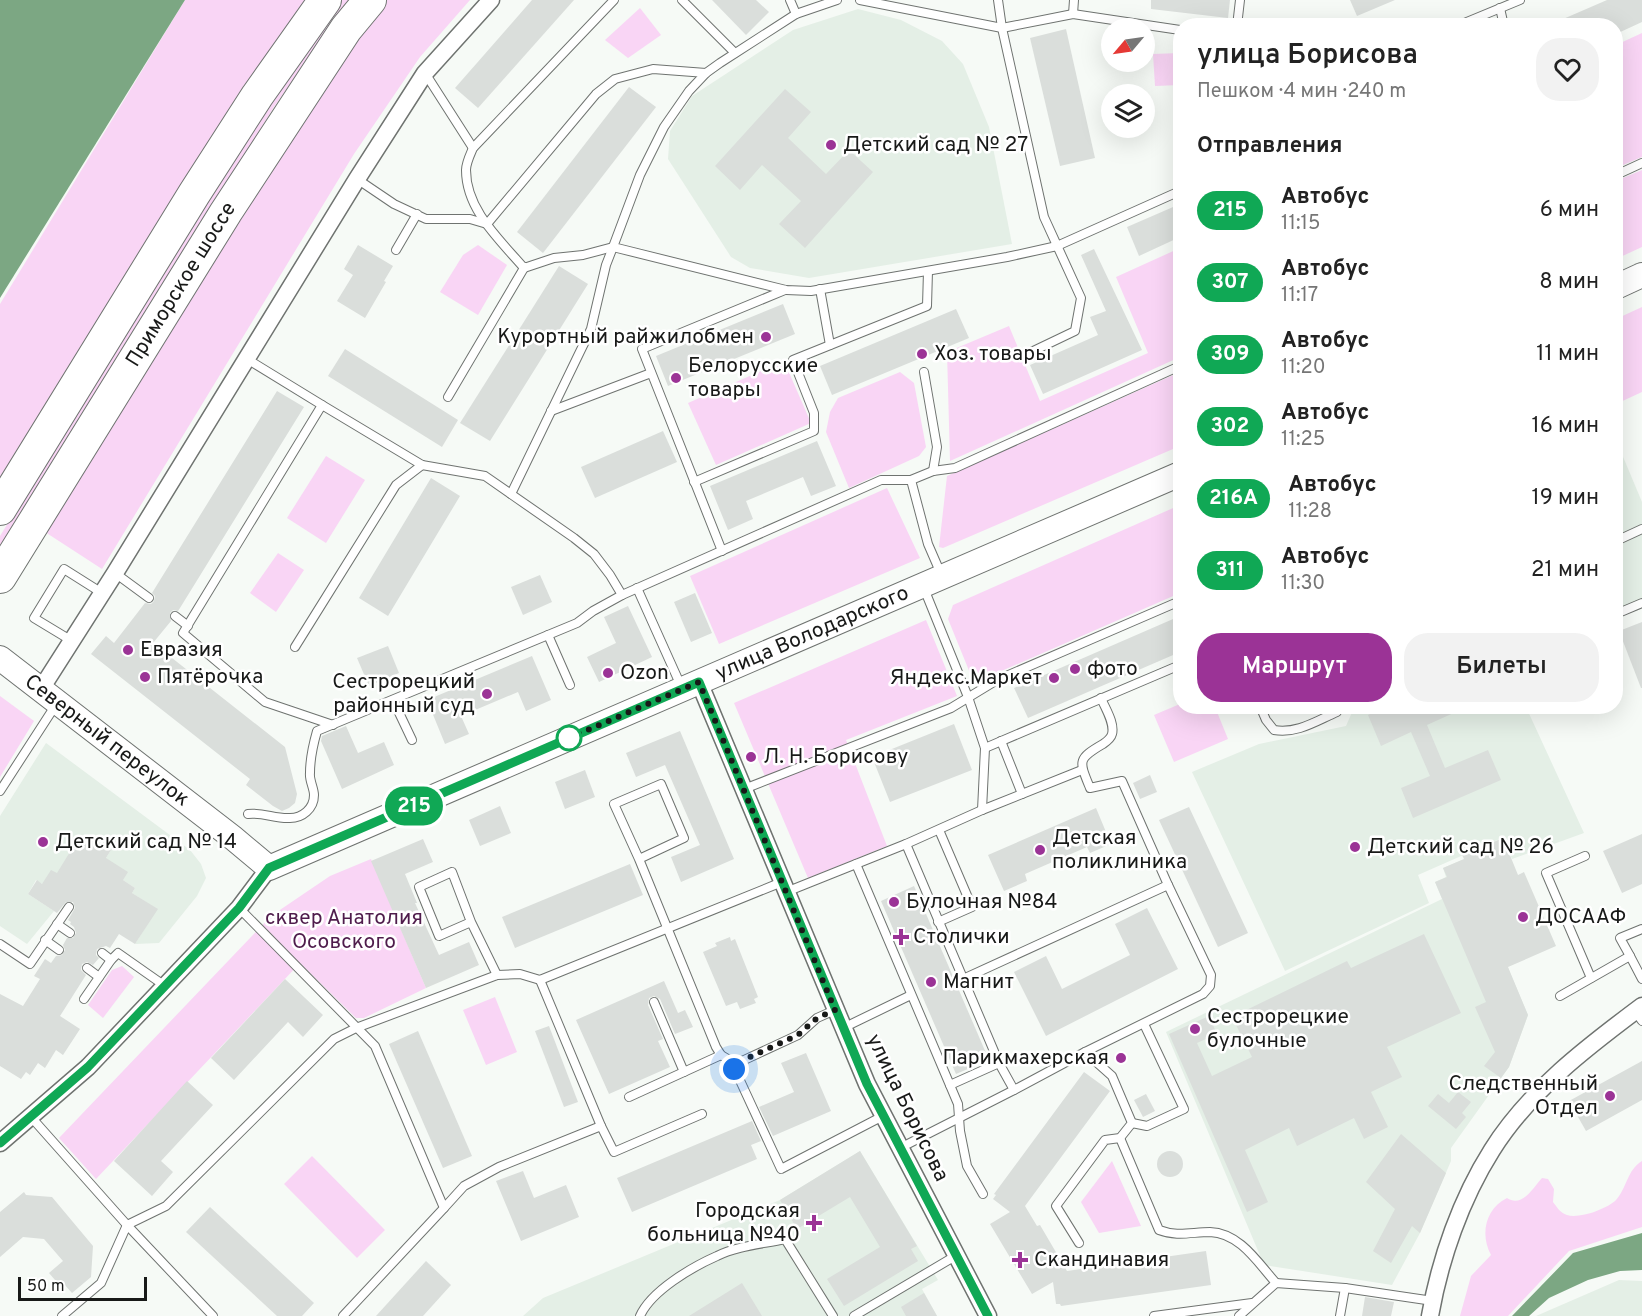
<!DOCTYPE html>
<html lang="ru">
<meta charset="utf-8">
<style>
:root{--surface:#fff;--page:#f2f2f2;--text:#222;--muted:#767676;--accent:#9b3396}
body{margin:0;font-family:Overpass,sans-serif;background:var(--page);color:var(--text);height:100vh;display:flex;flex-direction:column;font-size:22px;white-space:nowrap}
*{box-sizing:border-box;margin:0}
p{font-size:20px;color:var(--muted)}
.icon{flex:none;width:33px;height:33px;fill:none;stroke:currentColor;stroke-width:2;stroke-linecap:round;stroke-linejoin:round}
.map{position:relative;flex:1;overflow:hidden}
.drawer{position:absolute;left:1173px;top:18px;width:450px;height:696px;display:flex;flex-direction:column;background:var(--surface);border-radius:24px;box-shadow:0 6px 24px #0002}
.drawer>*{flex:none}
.badge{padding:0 12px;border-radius:20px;font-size:21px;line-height:39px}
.needle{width:39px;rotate:241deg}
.buttons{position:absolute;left:1101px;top:18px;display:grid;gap:12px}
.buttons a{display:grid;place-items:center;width:54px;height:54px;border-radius:50%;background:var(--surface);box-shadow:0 6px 24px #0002;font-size:30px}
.scale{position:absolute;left:18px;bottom:15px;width:129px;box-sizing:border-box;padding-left:6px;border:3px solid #181918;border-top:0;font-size:16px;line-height:21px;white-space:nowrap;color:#181918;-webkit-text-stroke:4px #fff;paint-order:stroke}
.you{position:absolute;width:30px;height:30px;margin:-15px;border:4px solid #fff;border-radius:50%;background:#1a73e8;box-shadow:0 0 0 9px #1a73e833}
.map>.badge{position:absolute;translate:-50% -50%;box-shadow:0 0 0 3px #fff}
h2{padding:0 24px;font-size:22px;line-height:54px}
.round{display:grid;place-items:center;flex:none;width:63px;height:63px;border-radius:24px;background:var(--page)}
.head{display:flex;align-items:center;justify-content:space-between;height:102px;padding:0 24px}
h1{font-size:28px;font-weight:600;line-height:45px}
.action{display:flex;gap:12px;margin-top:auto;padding:12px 24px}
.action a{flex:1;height:69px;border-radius:24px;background:var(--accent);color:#fff;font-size:24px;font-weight:600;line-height:69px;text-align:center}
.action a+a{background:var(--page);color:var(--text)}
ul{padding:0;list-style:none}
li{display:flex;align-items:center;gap:18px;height:72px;padding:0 24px}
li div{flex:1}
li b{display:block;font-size:22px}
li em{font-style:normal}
li .badge{min-width:66px;font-weight:700;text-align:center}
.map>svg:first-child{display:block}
.built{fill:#e4efe6}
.green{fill:#f9d5f5}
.water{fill:#7ca783}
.building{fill:#dadedb}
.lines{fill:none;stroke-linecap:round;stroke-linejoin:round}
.lane-casing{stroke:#6f7370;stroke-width:10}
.street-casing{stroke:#6f7370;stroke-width:19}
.secondary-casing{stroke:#6f7370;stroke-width:26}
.highway-casing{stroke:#6f7370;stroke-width:34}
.lane{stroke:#fff;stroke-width:8}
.street{stroke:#fff;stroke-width:16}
.secondary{stroke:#fff;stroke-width:24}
.highway{stroke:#fff;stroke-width:32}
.line-casing{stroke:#fff;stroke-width:14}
.line{stroke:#10a855;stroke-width:9}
.walk{stroke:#181918;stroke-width:6;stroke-dasharray:0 10.8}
.poi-dot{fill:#9b3396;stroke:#fff;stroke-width:2}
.stop-dot{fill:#fff;stroke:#10a855;stroke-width:3}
.labels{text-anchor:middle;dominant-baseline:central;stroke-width:5;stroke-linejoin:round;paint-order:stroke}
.poi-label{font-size:21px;fill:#181918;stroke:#fff;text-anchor:start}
.street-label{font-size:21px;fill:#181918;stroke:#fff}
.park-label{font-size:21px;fill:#4f1c4c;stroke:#fff}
</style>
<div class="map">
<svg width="1642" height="1316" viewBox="0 0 1642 1316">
<rect width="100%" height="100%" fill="#f6faf6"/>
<g class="built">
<path d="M858 9 901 20 942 41 963 64 989 127 1012 244 809 278 750 268 731 257 668 159 670 131 692 96 793 30Z"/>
<path d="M1616 440 1642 502V600L1616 611Z"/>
<path d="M1352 707H1526L1584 833 1512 859 1502 838 1418 875 1429 903 1285 971 1192 772 1259 744 1346 726 1353 710Z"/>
<path d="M46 743 190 850 201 864 206 878 197 896 159 943 135 944 157 909 132 893 135 888 123 880 96 874 111 850 90 837 69 865 42 884 36 880 28 894 54 911 27 944 0 926V816Z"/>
<path d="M1462 860 1528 1015 1509 1067 1451 1148V1161L1420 1233 1392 1285 1264 1265 1166 1032 1442 899 1435 882 1446 877 1443 868Z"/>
<path d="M860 1151 938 1280 922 1289 937 1316H523L543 1298 780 1200Z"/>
<path d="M1619 1280 1642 1281V1316H1536Z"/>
</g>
<g class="green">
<path d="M185 0H307L0 483V304Z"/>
<path d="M341 0H351L333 22 274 107 0 550V536L206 200 327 18Z"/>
<path d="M387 0H470L420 57 354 154 102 569 45 532 299 125 358 36Z"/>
<path d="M640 8 661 35 628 58 605 40Z"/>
<path d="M1642 33V157L1616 168V45Z"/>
<path d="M1180 53V85L1155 86 1153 54Z"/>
<path d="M1642 170V247L1616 259V181Z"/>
<path d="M478 245 507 265 478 315 440 292 463 255Z"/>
<path d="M1180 248V357L950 461 947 352 1009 326 1040 401 1148 353 1116 277Z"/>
<path d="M1642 307V392L1616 404V319Z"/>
<path d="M784 361 811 423 716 465 688 403Z"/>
<path d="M900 372 914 383 926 447 919 456 849 488 826 432 830 412 838 398Z"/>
<path d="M1180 372V446L943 548 939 547 947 476Z"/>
<path d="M326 456 365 480 326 543 287 518Z"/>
<path d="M887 488 920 558 719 644 690 576Z"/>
<path d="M1180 505V593L974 683 948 619 953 605Z"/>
<path d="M278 553 304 570 276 612 250 593Z"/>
<path d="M926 620 957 696 846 740 887 846 808 878 734 703Z"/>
<path d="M0 696 34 721 0 777Z"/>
<path d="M1180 704V706L1215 707 1228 739 1174 762 1154 715Z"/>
<path d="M371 859 426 988 364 1018H356L300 963 96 1179 59 1138 271 916 330 876Z"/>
<path d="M122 966 134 977 103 1018 88 1005 112 970Z"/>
<path d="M495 997 517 1052 486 1065 463 1010Z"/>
<path d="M312 1156 385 1230 357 1258 284 1184Z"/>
<path d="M1112 1161 1141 1226 1099 1233 1081 1202Z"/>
<path d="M1642 1161V1227L1569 1251 1508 1316H1460L1471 1276 1491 1255C1480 1235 1485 1209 1507 1198 1522 1208 1533 1188 1542 1178L1548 1179 1554 1189 1553 1202C1557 1207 1560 1213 1567 1215 1579 1219 1607 1209 1616 1200 1627 1188 1627 1170 1642 1161Z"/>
</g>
<g class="water">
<path d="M0 0H185L0 298Z"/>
<path d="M1642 1233V1270L1620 1271 1588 1280 1549 1298 1529 1316H1512L1573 1253Z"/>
</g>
<g class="building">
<path d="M532 0H574L478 108 455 88Z"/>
<path d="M712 0H756L769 12 746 35Z"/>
<path d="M1151 0H1230L1228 18 1151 9Z"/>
<path d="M1350 0H1395L1357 16Z"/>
<path d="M1607 0H1642V22L1616 34V26H1547Z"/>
<path d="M1066 29 1095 158 1060 166 1030 38Z"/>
<path d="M629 87 656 107 543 253 517 232Z"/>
<path d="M785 89 811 112 788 138 826 174 849 150 873 172 805 248 779 224 801 201 762 165 740 190 715 166Z"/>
<path d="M1180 204V237L1139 256 1127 227Z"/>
<path d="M358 245 393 266 384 281 386 282 365 318 337 301 353 275 344 269Z"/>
<path d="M1094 249 1142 350 1043 394 1030 365 1098 335 1090 317 1106 311 1081 255Z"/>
<path d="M559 266 588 284 490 441 460 423Z"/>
<path d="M783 304 795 334 668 386 656 356Z"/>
<path d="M956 309 969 338 832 395 820 366Z"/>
<path d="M345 349 458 420 442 447 328 376Z"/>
<path d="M277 391 304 407 180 608 178 611 173 610 170 613 171 621 153 643 285 747 297 794 295 803 289 808 282 811 273 806 246 785 250 779 91 654 106 636 114 643 145 603 151 604 154 601 155 596 152 593Z"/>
<path d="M663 431 677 462 595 498 581 467Z"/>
<path d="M817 441 836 486 811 496 803 477 746 501 753 519 728 530 710 486Z"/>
<path d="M431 478 460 496 388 616 359 598Z"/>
<path d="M540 575 552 602 523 615 511 587Z"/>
<path d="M695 593 712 633 691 642 674 602Z"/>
<path d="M628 606 652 657 599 682 587 657 616 643 604 617Z"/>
<path d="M1180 616V652L1028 718 1014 688Z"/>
<path d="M1642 622V688H1641L1619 631Z"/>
<path d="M388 646 399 673 369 686 357 658Z"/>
<path d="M532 656 551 700 526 711 518 692 461 716 469 734 445 744 427 700Z"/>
<path d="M1387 706H1469L1427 725 1445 768 1488 750 1501 780 1413 818 1401 788 1430 776 1411 732 1381 746 1368 715Z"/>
<path d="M954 724 972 770 890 802 872 757Z"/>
<path d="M346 726 358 753 384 742 394 765 342 789 321 741 322 736Z"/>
<path d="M680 731 734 859 681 882 671 857 700 845 665 765 636 777 626 753Z"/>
<path d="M585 770 595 797 565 809 555 782Z"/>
<path d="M1150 775 1157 792 1140 799 1133 783Z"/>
<path d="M500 806 511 833 480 846 469 820Z"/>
<path d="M1189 807 1248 933 1218 947 1159 820Z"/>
<path d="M1096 808 1111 844 1090 853 1087 847 1025 874 1027 881 1004 891 988 855Z"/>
<path d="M1642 834V884L1622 893 1603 851Z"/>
<path d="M90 837 111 850 106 858 128 872 123 880 135 888 132 893 158 909 135 944 119 934 110 948 106 946 97 949 96 955 99 958 93 965 87 962 82 964 81 970 86 975 60 1016 80 1029 63 1055 56 1050 45 1068 38 1063 30 1075 26 1072 21 1079 0 1066V994L23 1006 40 979 34 976 45 959 51 963 56 956 62 955 65 950 63 945 67 938H73L76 933 74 927 70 924 71 922 68 920 75 908 73 902H66L57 913 28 894 37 880 42 884 51 870 57 873 73 847 80 851Z"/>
<path d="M1503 838 1518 875 1524 872 1556 946 1508 967 1528 1015 1509 1067 1501 1078 1484 1066 1495 1052 1475 1007 1486 1002 1435 882 1447 877 1443 868 1464 859 1462 855Z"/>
<path d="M423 839 433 862 405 874 417 903H415L439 955 469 942 479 965 426 988 371 861Z"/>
<path d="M630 864 643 895 515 948 502 917Z"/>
<path d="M914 886 989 1060 956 1074 881 901Z"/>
<path d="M1147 908 1178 969 1046 1036 1014 972 1046 956 1062 989 1130 955 1115 924Z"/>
<path d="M1424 934 1461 1013 1387 1047 1402 1077 1371 1092 1388 1127 1364 1139 1354 1118 1297 1146 1289 1128 1245 1150 1268 1202 1247 1212 1169 1034 1209 1016 1217 1034 1197 1043 1212 1076 1252 1057 1232 1017 1347 961 1351 968Z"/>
<path d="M730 937 731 941 735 939 758 997 754 999 756 1003 740 1009 737 1002 726 1006 703 952 717 946 715 943Z"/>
<path d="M285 979 323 1015 303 1037 288 1022 234 1080 211 1058Z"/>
<path d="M664 981 678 1013 685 1010 693 1027 675 1034 660 999 654 996 649 998 648 1005 663 1039 658 1041 670 1067 609 1094 576 1020Z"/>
<path d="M549 1026 578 1102 564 1107 535 1031Z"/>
<path d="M418 1031 472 1156 443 1168 389 1044Z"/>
<path d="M806 1053 831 1111 773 1136 759 1107 794 1092 781 1063Z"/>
<path d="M1642 1061V1100L1586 1131 1569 1101Z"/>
<path d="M1084 1072 1110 1091 1025 1206 1037 1226 1040 1225 1067 1271 1206 1251 1211 1285 1061 1306 1060 1304H1056L1053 1282 1032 1294 990 1224 1010 1212 993 1199 996 1195 994 1194Z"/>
<path d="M187 1081 213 1105 161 1161 173 1172 152 1196 114 1161Z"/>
<path d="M1458 1092 1471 1102 1462 1113 1466 1117 1456 1129 1428 1106 1438 1094 1449 1103Z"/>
<path d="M1146 1094 1155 1111 1143 1117 1134 1100Z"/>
<path d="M752 1121 761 1141 751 1145 757 1159 632 1212 617 1178Z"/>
<path d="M1401 1134 1446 1173 1420 1233 1412 1226 1391 1263 1373 1251 1395 1209 1366 1182Z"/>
<circle cx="1170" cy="1164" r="13"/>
<path d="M860 1151 917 1246 911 1249 918 1261 844 1306 827 1279 880 1247 850 1197 797 1229 780 1200Z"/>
<path d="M523 1171 534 1198 566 1185 579 1217 521 1241 496 1181Z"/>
<path d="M24 1192 26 1195 52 1197 93 1246 91 1277 72 1293 64 1284 61 1287 49 1273 63 1261 44 1239 23 1237 0 1257V1212Z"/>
<path d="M210 1207 314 1303 302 1316H277L186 1232Z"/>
<path d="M426 1261 451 1285 423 1316H376Z"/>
<path d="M742 1283 762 1316H689Z"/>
<path d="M924 1293 937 1316H906L901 1307Z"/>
<path d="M1365 1297 1394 1302 1391 1316H1362Z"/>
</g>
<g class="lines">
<g class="lane-casing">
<g id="lane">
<path d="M682 0 735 53"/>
<path d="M790 0 796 14"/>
<path d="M837 0 796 14 720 63 706 73 689 91 664 127 640 175 613 247 786 290 811 291 1007 257 1057 246 1180 191"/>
<path d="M860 0 1002 28 1073 14 1180 30"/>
<path d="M998 0 1002 28 1044 217 1081 298 1075 331 1029 353"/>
<path d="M1500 8 1504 26"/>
<path d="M1073 14 1074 0"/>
<path d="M1237 26 1240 0"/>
<path d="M1457 26 1520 0"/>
<path d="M425 73 473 148"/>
<path d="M1616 175 1642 163"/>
<path d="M357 179 394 204 426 219H470L487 224 596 94 615 79 653 69 706 73"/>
<path d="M613 247 583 255 554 258 524 268C500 240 466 210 466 170 466 163 470 155 473 148L614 0"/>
<path d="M396 250 417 214"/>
<path d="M820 289 830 345"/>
<path d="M247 359 322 405"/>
<path d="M924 372 937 447 933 471"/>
<path d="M448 397 524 268"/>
<path d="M551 411 651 373"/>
<path d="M911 480 928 544 941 574"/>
<path d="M694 482 814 431V413L793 360 927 306 928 271"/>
<path d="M511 494 591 329 606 265 613 247"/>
<path d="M1616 541 1642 529"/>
<path d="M722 551 642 349 785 290"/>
<path d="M115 573 149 598"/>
<path d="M923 586 968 697 985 748 982 810"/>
<path d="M637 588 681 686"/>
<path d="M1616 614 1642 603"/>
<path d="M175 616 188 626"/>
<path d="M548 635 570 685"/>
<path d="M72 641 34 618 64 569 102 593"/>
<path d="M295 647 396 485 422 465"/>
<path d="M1101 698C1105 708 1115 723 1112 734 1111 738 1106 742 1103 744 1077 759 1079 761 1090 788L1122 781 1168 885"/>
<path d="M393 700 412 740"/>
<path d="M1260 706 1266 720 1274 730C1297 734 1316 721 1337 712L1338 706"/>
<path d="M333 725 265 702 183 633 322 405 422 465 485 476 574 538 594 554 610 575 622 595"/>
<path d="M1001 741 1022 794"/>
<path d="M985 748 1180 665"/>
<path d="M744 789 951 708 997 680 1180 601"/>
<path d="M0 791 57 703"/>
<path d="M248 814C263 812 275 819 290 818 302 818 314 809 314 795 314 788 309 780 310 773 310 758 313 745 317 731L577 623 593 611 622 595 881 480H911L933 471 955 468 1180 366"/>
<path d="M906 844 999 1063 1014 1090"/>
<path d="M1585 856 1546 873 1591 978"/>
<path d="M639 859 614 804 661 784 684 838 639 859 716 1047 721 1055 731 1061 781 1169 883 1116"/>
<path d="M856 864 958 1104 960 1131 967 1166 983 1194"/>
<path d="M786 892 906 844 982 810 1082 770"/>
<path d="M239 908 375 1046 444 1208 343 1316"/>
<path d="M471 922 452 872 419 887 439 936 471 922 497 975"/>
<path d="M938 922 972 907 939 830"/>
<path d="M57 924 70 933"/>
<path d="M45 940 59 950"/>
<path d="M0 944 30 964 69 907"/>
<path d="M102 953 111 960"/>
<path d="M1630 956 1620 938 1642 929"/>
<path d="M87 968 99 977"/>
<path d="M540 980 601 1126"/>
<path d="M1560 996 1630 956 1642 979"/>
<path d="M84 999 111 960 118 953 165 986"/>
<path d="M654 1002 684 1072"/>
<path d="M1635 1011 1642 1021"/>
<path d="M843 1028 911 995"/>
<path d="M731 1061H742L798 1035 817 1018 835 1010"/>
<path d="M950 1085 999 1063"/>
<path d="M629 1097 721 1055"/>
<path d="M31 1117 127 1225 166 1206 334 1039 356 1028 497 975 520 974 540 980 782 882"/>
<path d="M1132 1123 1147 1126 1184 1109 1144 1024"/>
<path d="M1120 1138 1159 1230C1177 1237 1192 1232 1210 1232 1240 1233 1258 1263 1276 1283"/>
<path d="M900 1148 1014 1090 1085 1052 1203 994 1210 986 1211 975 1168 885 963 979"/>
<path d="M444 1208 464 1186 499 1167 601 1126 614 1152 702 1114"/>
<path d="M1079 1243 1056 1206 1105 1140 1120 1138 1132 1123 1112 1076 1085 1052"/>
<path d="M62 1316 101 1283 127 1225 213 1316"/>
<path d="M640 1316C651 1291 692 1267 717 1256 737 1246 763 1244 785 1239L833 1316"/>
<path d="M854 1316 957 1255"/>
<path d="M1154 1316 1252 1303"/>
<path d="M1239 1316 1276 1283 1345 1288 1433 1301"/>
<path d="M1340 1316 1345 1288"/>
</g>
</g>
<g class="street-casing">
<g id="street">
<path d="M699 682 867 1084 988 1316"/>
<path d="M41 689 115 573 357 179 425 73 491 0"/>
<path d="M0 1143 88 1067 239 908 269 868"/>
<path d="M1430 1316C1440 1259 1461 1199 1492 1150 1529 1091 1587 1047 1642 1006"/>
</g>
</g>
<g class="secondary-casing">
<g id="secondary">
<path d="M1616 287 1642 275"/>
<path id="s1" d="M0 658 232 837 269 868 1180 474"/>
</g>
</g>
<g class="highway-casing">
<g id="highway">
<path d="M0 509 194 194 257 96 325 0"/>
<path id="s2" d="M0 577 226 212 346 29 370 0"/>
</g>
</g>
<use href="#lane" class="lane"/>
<use href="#street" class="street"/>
<use href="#secondary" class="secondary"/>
<use href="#highway" class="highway"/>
</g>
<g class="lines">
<g class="line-casing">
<path id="line" d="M0 1143 88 1067 239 908 269 868 699 682 867 1084 988 1316"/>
</g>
<use href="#line" class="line"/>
<path class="walk" d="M569 738 699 682 835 1010 817 1018 798 1035 741 1061H731L734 1069"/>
</g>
<g class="poi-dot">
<circle cx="831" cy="145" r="6"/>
<circle cx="766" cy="337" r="6"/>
<circle cx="922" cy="354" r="6"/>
<circle cx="676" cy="378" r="6"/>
<circle cx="128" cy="650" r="6"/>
<circle cx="1075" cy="669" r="6"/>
<circle cx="608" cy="673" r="6"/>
<circle cx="145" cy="677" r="6"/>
<circle cx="1054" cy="678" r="6"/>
<circle cx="487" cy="694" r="6"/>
<circle cx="751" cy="757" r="6"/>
<circle cx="43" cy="842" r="6"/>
<circle cx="1355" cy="847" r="6"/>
<circle cx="1040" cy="850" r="6"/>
<circle cx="894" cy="902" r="6"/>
<circle cx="1523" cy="917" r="6"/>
<path d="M898 928h6v6h6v6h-6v6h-6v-6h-6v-6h6z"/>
<circle cx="931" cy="982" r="6"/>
<circle cx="1195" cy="1029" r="6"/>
<circle cx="1121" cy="1058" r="6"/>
<circle cx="1610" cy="1096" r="6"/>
<path d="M811 1214h6v6h6v6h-6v6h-6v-6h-6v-6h6z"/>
<path d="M1017 1251h6v6h6v6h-6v6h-6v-6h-6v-6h6z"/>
</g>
<circle class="stop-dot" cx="569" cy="738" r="12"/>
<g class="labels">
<g class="poi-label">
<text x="843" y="145">Детский сад № 27</text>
<text x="754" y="337" text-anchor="end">Курортный райжилобмен</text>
<text x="934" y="354">Хоз. товары</text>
<text x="688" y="366">Белорусские<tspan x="688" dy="24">товары</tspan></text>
<text x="140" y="650">Евразия</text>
<text x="1087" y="669">фото</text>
<text x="620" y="673">Ozon</text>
<text x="157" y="677">Пятёрочка</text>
<text x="1042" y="678" text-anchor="end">Яндекс.Маркет</text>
<text x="475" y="682" text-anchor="end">Сестрорецкий<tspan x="475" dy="24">районный суд</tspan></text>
<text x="763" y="757">Л. Н. Борисову</text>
<text x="1052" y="838">Детская<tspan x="1052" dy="24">поликлиника</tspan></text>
<text x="55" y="842">Детский сад № 14</text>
<text x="1367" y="847">Детский сад № 26</text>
<text x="906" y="902">Булочная №84</text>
<text x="1535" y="917">ДОСААФ</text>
<text x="913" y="937">Столички</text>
<text x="943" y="982">Магнит</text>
<text x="1207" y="1017">Сестрорецкие<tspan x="1207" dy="24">булочные</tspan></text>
<text x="1109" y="1058" text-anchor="end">Парикмахерская</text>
<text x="1598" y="1084" text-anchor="end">Следственный<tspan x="1598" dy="24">Отдел</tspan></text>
<text x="800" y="1211" text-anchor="end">Городская<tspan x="800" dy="24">больница №40</tspan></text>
<text x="1034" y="1260">Скандинавия</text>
</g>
<g class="street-label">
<text stroke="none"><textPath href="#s2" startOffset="344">Приморское шоссе</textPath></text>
<text stroke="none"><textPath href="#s1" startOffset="933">улица Володарского</textPath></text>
<text stroke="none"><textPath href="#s1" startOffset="135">Северный переулок</textPath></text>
<text transform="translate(907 1108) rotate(64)">улица Борисова</text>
</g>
<g class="park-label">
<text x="344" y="918">сквер Анатолия<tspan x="344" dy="24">Осовского</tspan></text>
</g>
</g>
</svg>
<div class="buttons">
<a><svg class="needle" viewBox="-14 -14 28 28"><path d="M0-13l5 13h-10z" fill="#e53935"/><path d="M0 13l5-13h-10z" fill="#767676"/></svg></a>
<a><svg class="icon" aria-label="layers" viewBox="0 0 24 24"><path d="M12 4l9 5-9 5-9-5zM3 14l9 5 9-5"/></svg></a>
</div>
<div class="scale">50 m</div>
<div class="you" style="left:734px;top:1069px"></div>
<b class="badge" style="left:414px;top:806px;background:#10a855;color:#fff">215</b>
<section class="drawer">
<div class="head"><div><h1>улица Борисова</h1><p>Пешком · 4 мин · 240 m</p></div><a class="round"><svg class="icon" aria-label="heart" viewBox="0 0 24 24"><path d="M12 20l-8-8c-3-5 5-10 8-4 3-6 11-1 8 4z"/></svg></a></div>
<h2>Отправления</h2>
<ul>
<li><span class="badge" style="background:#10a855;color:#fff">215</span><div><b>Автобус</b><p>11:15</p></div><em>6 мин</em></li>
<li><span class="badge" style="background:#10a855;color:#fff">307</span><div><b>Автобус</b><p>11:17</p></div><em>8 мин</em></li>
<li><span class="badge" style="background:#10a855;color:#fff">309</span><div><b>Автобус</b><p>11:20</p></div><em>11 мин</em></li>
<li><span class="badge" style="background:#10a855;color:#fff">302</span><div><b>Автобус</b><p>11:25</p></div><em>16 мин</em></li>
<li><span class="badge" style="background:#10a855;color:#fff">216А</span><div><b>Автобус</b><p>11:28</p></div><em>19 мин</em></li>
<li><span class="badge" style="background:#10a855;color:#fff">311</span><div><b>Автобус</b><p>11:30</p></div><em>21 мин</em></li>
</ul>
<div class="action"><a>Маршрут</a><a>Билеты</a></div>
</section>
</div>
